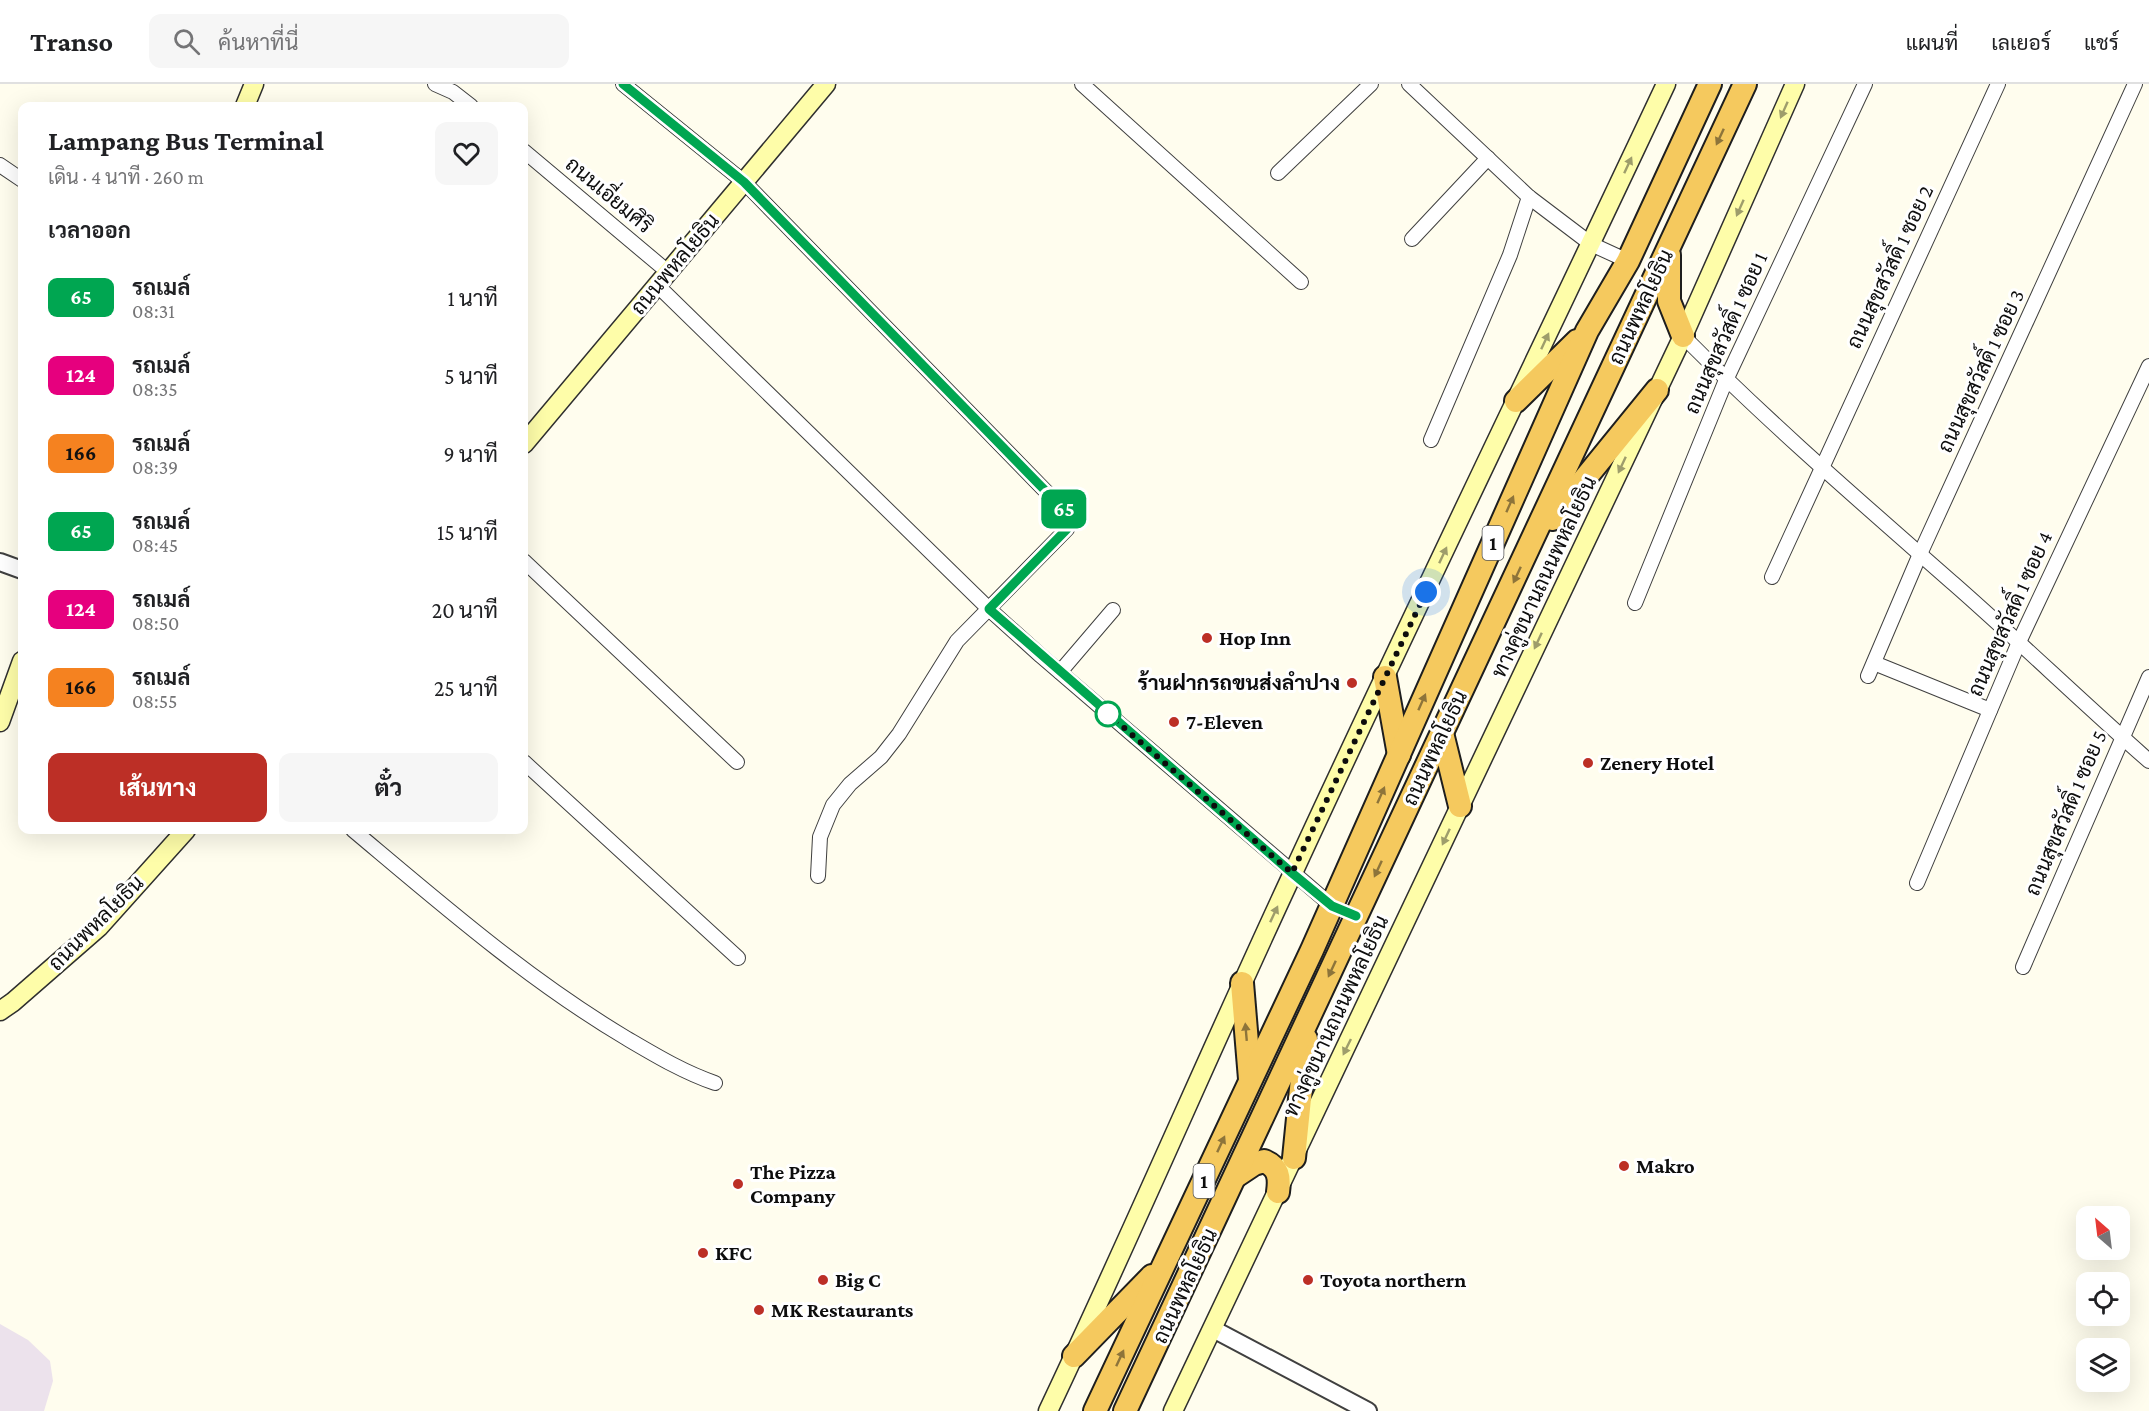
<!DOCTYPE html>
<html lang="th">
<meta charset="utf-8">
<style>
:root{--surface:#fff;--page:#f6f6f6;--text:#202124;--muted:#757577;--line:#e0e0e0;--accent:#bc2f26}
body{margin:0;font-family:"Crimson Pro",Sarabun,serif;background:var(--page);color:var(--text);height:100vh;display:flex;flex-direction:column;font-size:22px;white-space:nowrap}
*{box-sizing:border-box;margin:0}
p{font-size:20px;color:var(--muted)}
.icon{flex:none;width:33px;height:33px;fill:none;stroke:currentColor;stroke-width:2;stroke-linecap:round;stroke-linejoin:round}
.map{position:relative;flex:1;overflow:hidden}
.drawer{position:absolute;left:18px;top:18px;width:510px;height:732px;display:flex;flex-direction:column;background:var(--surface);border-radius:12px;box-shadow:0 6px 24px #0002}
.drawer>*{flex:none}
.badge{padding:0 12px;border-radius:9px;font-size:21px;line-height:39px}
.needle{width:39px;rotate:332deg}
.fabs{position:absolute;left:2076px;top:1122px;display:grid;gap:12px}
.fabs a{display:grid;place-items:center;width:54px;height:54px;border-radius:12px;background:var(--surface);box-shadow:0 6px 24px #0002;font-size:30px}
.you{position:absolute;width:30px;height:30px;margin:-15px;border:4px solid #fff;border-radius:50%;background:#1a73e8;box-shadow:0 0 0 9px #1a73e833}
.map>.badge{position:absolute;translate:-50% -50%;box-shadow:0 0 0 3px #fff}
h2{padding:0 30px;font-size:22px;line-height:54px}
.round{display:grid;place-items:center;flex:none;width:63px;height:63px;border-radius:12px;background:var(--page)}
.headline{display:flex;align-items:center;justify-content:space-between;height:102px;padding:0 30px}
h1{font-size:28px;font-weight:700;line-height:45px}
.cta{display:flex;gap:12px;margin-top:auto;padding:12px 30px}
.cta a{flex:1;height:69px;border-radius:12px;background:var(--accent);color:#fff;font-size:24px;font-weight:700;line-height:69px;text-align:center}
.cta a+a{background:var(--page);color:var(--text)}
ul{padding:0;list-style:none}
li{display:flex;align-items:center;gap:18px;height:78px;padding:0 30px}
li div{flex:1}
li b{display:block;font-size:22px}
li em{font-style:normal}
li .badge{min-width:66px;font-weight:700;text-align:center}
header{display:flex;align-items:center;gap:36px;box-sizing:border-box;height:84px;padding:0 30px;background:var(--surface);border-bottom:2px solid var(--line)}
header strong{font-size:28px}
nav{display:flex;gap:33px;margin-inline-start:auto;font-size:21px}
.search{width:420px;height:54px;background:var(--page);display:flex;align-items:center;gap:15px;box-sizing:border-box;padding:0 21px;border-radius:12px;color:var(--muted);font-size:22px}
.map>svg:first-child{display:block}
.industrial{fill:#ece2ec}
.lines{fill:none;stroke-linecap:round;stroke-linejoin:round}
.minor-casing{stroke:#404040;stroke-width:16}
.tertiary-casing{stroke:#404040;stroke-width:20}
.secondary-casing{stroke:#2f2f2f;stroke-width:21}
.trunk-casing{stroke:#1e1e1e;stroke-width:26}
.minor{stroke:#fff;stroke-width:14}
.tertiary{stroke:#fff;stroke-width:16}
.secondary{stroke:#fefda9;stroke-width:18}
.trunk{stroke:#f5c95e;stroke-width:22}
.oneway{fill:#9e9d6b}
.oneway2{fill:#8d743a}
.line-casing{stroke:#fff;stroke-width:14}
.line{stroke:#00a651;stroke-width:9}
.walk{stroke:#0d0d0d;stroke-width:6;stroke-dasharray:0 10.8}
.poi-dot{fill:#bc2f26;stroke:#fff;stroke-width:2}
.stop-dot{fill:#fff;stroke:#00a651;stroke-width:3}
.labels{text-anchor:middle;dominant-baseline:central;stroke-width:6;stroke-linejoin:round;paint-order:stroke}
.shield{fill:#fff;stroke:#565656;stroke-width:1.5}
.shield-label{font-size:20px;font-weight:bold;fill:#0d0d0d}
.street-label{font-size:21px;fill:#0d0d0d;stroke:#fff}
.poi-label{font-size:21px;font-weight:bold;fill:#0d0d0d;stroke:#fff;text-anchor:start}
</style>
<header>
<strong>Transo</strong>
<div class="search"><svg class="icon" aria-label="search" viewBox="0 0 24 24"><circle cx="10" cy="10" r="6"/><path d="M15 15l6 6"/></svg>ค้นหาที่นี่</div>
<nav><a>แผนที่</a><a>เลเยอร์</a><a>แชร์</a></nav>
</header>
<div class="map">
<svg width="2149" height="1327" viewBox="0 0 2149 1327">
<rect width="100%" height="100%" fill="#fffdee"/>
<path class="industrial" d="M0 1240 28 1256 50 1277 53 1297 44 1327H0Z"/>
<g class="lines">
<g class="minor-casing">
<g id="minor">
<path d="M435 0 453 8 471 22"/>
<path d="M623 0 744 98 1067 429 1069 437 1067 445 957 557 899 650 881 673 850 700 833 721 820 753 818 792"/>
<path d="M1082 0 1301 198"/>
<path d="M1409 0 1529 113 1591 160 1628 177"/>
<path d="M524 67 668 188"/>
<path d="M0 81 22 96"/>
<path d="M1278 89 1371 0"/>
<path d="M1412 155 1488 74"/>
<path d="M657 201 989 525 1041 572 1332 822"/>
<path d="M1683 252C1769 339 1862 419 1954 500 2020 558 2083 619 2149 677"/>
<path d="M1431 356 1510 171 1529 113"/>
<path d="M524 477 737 678"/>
<path d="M1772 493 1998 0"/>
<path d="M1635 519 1726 296 1865 0"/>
<path d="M1874 579 1990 626"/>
<path d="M1060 588 1113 526"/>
<path d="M1868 592 1920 470 2135 0"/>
<path d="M524 678 738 874"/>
<path d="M353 746C440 819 527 895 626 954 655 971 683 988 715 999"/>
<path d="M1917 799 2019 558 2149 282"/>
<path d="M2023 883 2149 593"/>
</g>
</g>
<g class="tertiary-casing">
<g id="tertiary">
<path d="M0 478 22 486"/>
<path d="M1213 1245 1368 1327"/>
</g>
</g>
<g class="secondary-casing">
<g id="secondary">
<path d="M245 22 254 0"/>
<path d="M524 360 826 0"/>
<path d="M0 638 22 577"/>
<path d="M0 927 13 918 99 843 186 746"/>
<path d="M1048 1327C1132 1150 1209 969 1292 791 1414 526 1542 264 1666 0"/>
<path d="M1173 1327 1683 252 1795 0"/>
</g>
</g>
<g class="trunk-casing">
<g id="trunk">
<path d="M1669 171V217L1683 252"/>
<path d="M1516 317 1577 257"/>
<path d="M1552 435 1657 306"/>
<path d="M1385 593 1399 671"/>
<path d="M1442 649 1460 722"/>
<path d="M1242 899 1250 995"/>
<path d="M1294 1074 1306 955"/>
<path d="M1236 1092 1254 1080 1264 1077C1279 1083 1280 1094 1278 1108"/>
<path d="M1074 1272 1152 1192"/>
<path d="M1095 1327 1312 866 1587 247 1628 177 1710 0"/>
<path d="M1125 1327 1745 0"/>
</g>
</g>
<use href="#minor" class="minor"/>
<use href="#tertiary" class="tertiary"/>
<use href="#secondary" class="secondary"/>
<use href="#trunk" class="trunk"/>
</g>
<defs><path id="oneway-solid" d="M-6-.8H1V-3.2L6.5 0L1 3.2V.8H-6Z" transform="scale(1.5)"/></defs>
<g class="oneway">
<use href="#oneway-solid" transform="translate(1784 26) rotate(114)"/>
<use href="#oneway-solid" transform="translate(1628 81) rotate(-65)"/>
<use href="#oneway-solid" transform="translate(1740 124) rotate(114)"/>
<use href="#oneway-solid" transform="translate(1545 257) rotate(-65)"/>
<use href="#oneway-solid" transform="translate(1622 381) rotate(115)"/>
<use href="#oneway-solid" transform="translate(1443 471) rotate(-65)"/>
<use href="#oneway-solid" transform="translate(1538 557) rotate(115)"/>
<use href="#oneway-solid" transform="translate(1446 753) rotate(115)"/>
<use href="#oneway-solid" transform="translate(1274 830) rotate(-65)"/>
<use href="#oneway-solid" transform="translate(1347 963) rotate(116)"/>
</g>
<g class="oneway2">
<use href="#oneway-solid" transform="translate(1720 53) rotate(115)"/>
<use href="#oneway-solid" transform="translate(1510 420) rotate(-66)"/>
<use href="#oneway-solid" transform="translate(1517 491) rotate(115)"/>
<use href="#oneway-solid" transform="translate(1422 618) rotate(-66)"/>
<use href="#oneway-solid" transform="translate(1381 711) rotate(-66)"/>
<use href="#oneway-solid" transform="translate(1378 785) rotate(115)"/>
<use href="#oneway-solid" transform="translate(1332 885) rotate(115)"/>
<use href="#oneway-solid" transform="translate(1246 948) rotate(-95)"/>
<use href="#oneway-solid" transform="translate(1221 1060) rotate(-65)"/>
<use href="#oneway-solid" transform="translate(1120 1274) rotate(-65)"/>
</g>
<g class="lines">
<g class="line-casing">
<path id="line" d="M623 0 744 98 1067 429 1069 437 1067 445 989 525 1292 789 1332 822 1356 832"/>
</g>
<use href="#line" class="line"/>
<path class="walk" d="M1108 630 1292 789 1426 508"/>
</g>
<g class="poi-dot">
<circle cx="1207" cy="554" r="6"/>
<circle cx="1352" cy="599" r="6"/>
<circle cx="1174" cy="638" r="6"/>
<circle cx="1588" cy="679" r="6"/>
<circle cx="1624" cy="1082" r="6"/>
<circle cx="738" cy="1100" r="6"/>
<circle cx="703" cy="1169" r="6"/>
<circle cx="823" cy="1196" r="6"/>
<circle cx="1308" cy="1196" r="6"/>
<circle cx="759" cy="1226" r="6"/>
</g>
<circle class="stop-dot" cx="1108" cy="630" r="12"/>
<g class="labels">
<g class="shield">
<rect x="1482.5" y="442" width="21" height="34" rx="4.5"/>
<rect x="1193.5" y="1080" width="21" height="34" rx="4.5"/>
</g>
<g class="shield-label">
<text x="1493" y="459">1</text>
<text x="1204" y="1097">1</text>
</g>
<g class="street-label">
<text transform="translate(609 111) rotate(40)">ถนนเอี่ยมศิริ</text>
<text transform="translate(675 180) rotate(-50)">ถนนพหลโยธิน</text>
<text transform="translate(1890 183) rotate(-65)">ถนนสุขสวัสดิ์ 1 ซอย 2</text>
<text transform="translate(1641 223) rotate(-65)">ถนนพหลโยธิน</text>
<text transform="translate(1726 249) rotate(-66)">ถนนสุขสวัสดิ์ 1 ซอย 1</text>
<text transform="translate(1981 287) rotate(-65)">ถนนสุขสวัสดิ์ 1 ซอย 3</text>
<text transform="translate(1544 493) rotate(-65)">ทางคู่ขนานถนนพหลโยธิน</text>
<text transform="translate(2010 530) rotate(-66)">ถนนสุขสวัสดิ์ 1 ซอย 4</text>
<text transform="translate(1435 664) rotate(-65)">ถนนพหลโยธิน</text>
<text transform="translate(2066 729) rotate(-67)">ถนนสุขสวัสดิ์ 1 ซอย 5</text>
<text transform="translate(96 839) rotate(-45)">ถนนพหลโยธิน</text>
<text transform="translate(1336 932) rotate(-65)">ทางคู่ขนานถนนพหลโยธิน</text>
<text transform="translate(1185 1202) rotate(-65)">ถนนพหลโยธิน</text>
</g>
<g class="poi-label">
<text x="1219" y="554">Hop Inn</text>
<text x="1340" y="599" text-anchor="end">ร้านฝากรถขนส่งลำปาง</text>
<text x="1186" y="638">7-Eleven</text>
<text x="1600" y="679">Zenery Hotel</text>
<text x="1636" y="1082">Makro</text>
<text x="750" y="1088">The Pizza<tspan x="750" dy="24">Company</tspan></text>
<text x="715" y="1169">KFC</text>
<text x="835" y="1196">Big C</text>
<text x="1320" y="1196">Toyota northern</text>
<text x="771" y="1226">MK Restaurants</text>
</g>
</g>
</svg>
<div class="fabs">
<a><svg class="needle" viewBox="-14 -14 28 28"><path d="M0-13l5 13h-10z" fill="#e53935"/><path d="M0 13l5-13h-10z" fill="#757577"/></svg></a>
<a><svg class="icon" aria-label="locate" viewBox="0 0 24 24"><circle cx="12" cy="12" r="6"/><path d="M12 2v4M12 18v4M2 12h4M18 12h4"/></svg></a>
<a><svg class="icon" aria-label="layers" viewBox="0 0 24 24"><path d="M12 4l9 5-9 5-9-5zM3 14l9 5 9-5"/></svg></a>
</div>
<div class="you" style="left:1426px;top:508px"></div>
<b class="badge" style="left:1064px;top:425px;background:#00a651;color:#fff">65</b>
<section class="drawer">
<div class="headline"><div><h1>Lampang Bus Terminal</h1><p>เดิน · 4 นาที · 260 m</p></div><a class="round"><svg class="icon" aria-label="heart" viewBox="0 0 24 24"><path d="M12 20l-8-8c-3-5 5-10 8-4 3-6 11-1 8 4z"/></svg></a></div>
<h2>เวลาออก</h2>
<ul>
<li><span class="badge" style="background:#00a651;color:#fff">65</span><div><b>รถเมล์</b><p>08:31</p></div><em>1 นาที</em></li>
<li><span class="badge" style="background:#e6007e;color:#fff">124</span><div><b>รถเมล์</b><p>08:35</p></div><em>5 นาที</em></li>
<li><span class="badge" style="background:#f58220;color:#111">166</span><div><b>รถเมล์</b><p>08:39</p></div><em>9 นาที</em></li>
<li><span class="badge" style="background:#00a651;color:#fff">65</span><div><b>รถเมล์</b><p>08:45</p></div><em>15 นาที</em></li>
<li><span class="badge" style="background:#e6007e;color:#fff">124</span><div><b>รถเมล์</b><p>08:50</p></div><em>20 นาที</em></li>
<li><span class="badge" style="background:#f58220;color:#111">166</span><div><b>รถเมล์</b><p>08:55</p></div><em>25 นาที</em></li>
</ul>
<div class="cta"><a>เส้นทาง</a><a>ตั๋ว</a></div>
</section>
</div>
